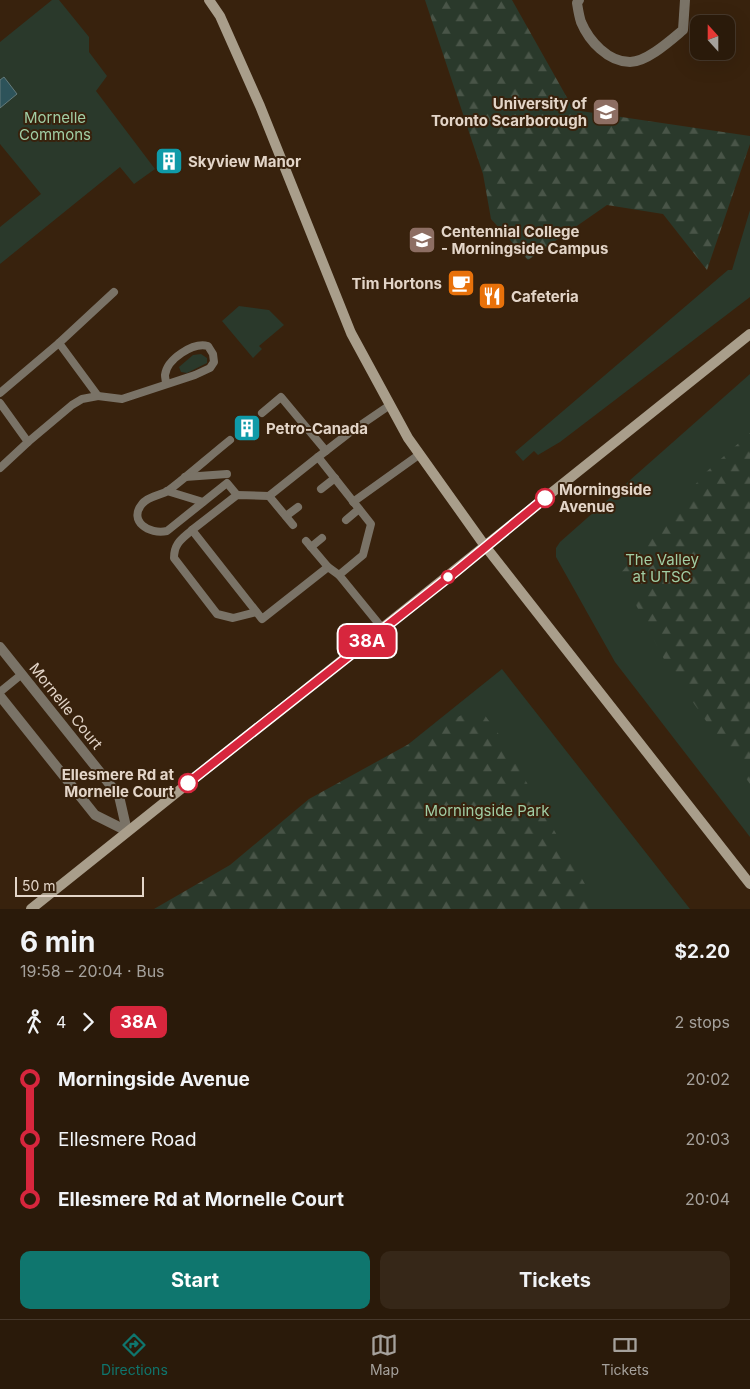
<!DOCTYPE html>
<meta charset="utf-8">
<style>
:root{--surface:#2a1a0a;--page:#362718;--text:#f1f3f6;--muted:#a5a19c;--line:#46382b;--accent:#0f766e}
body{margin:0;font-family:Inter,sans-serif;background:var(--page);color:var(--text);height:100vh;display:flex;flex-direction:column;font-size:19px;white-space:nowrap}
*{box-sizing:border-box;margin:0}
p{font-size:16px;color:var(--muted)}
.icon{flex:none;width:28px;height:28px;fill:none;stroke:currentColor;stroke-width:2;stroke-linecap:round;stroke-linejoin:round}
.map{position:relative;height:909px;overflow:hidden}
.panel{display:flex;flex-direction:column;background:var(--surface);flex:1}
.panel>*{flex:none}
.badge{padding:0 10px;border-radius:8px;font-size:18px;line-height:32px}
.needle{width:32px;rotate:339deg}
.buttons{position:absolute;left:690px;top:15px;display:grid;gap:10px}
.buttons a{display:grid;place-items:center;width:45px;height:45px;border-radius:10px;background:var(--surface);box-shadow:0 5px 20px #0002,0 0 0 1px var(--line);font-size:25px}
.scale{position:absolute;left:15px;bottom:12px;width:129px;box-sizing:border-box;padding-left:5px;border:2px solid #e3d5c8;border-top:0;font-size:14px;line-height:18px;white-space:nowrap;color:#e3d5c8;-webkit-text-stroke:4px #38220d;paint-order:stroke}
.map>.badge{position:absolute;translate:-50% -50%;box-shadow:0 0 0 2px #fff}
.legs{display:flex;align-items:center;gap:8px;height:55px;padding:0 20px;font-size:16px}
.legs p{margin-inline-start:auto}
.headline{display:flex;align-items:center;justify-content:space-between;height:85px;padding:0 20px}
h1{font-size:28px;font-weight:700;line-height:38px}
.cta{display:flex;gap:10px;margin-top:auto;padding:10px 20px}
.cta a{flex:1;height:58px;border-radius:10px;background:var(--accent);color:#fff;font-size:20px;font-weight:700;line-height:58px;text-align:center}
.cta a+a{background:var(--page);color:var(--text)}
ul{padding:0 20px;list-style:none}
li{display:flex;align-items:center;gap:18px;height:60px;font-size:19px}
li i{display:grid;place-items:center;width:8px;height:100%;margin:0 6px;background:currentColor}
li i::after{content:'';width:12px;height:12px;margin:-6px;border:4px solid;border-radius:50%;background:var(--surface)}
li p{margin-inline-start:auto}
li:first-child i{background:linear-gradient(#0000 50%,currentColor 0)}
li:last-child i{background:linear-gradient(currentColor 50%,#0000 0)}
.dock{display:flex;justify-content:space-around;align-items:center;height:70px;border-top:1px solid var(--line);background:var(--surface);font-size:14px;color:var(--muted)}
.dock a{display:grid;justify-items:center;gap:2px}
.dock .selected{color:var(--accent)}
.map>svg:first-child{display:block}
.green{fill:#2a392b}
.forest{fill:url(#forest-firs)}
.water{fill:#2d535a;stroke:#647a7b}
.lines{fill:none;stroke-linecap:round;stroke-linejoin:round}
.service{stroke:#7a7367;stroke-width:8}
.minor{stroke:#7a7367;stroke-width:10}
.secondary{stroke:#a99e8b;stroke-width:10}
.line-1-casing{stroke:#fff;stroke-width:11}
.line-1{stroke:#d7263d;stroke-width:8}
.stop-1-dot{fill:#fff;stroke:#d7263d;stroke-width:2.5}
.labels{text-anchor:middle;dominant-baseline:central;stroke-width:4;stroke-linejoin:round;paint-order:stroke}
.poi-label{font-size:15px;font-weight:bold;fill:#e3d5c8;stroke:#38220d;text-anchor:start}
.park-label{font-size:15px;fill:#a1cea5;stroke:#38220d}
.stop-label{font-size:15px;font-weight:bold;fill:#e3d5c8;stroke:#38220d;text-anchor:start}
.street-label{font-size:15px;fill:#e3d5c8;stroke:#38220d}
</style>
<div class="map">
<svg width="750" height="909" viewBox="0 0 750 909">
<defs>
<pattern id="forest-firs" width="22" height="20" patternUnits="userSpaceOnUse" patternTransform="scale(1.25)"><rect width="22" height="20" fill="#2a392b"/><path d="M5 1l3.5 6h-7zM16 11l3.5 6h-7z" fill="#495548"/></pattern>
</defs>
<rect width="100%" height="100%" fill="#38220d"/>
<g class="green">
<path d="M52 0H59L89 37V52L107 76 96 91 155 169 134 184 120 167 0 264V227L41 194 0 144V42Z"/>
<path d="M750 210V297L560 442 538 455 534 451 523 461 515 452 728 270H732Z"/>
<path d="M239 306 269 310 284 325 259 346 262 349 253 358 222 321Z"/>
<path d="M201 354 207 358V363L187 373 181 372 179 367 193 355Z"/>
<path d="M750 374V837L615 662 556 557V548L560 542Z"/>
<path d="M502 669 690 909H203Z"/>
</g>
<g class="forest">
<path d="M425 0H512L574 110 750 136V144L707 270 663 214 607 205 528 260 491 219 483 174Z"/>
<path d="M750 433V784L667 665 620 574 705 473Z"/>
<path d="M481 710 500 736 593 898 602 909H154L230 865 309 799 467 712Z"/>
</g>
<path class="water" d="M4 77 17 94 0 108V80Z"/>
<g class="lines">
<g class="service">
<path d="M0 393 59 343 114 292"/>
<path d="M98 396 122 399 128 397 195 375 210 368 214 362 213 354 208 346C193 342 167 359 165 375 165 378 166 381 166 383"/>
<path d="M0 403 28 442"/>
<path d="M262 413 281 397 326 451"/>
<path d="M230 440C210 456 190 474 169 490 161 496 149 495 142 504 128 521 149 535 167 531L227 483 237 495"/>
<path d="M318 457 269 496 237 495 192 530 262 619 328 567 339 575"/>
<path d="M0 468 28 442 72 405 82 399 98 396 59 343"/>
<path d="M185 477 227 474"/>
<path d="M321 489 335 478"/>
<path d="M167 491 203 502"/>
<path d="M269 496 293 525"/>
<path d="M353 502 420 454"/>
<path d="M286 516 298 507"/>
<path d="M346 520 359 509"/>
<path d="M192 530C182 539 174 543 174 558L217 614 233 618 256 612"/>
<path d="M306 541 328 567"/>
<path d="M311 547 322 538"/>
<path d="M383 629 339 575 363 555 371 524 318 457 349 433 390 405"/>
<path d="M0 692 22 674"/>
</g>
<g class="minor">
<path d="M579 0 577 3C578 9 579 16 581 22 589 41 608 62 630 62 647 62 671 40 683 30L685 0"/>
<path d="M0 647 119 796 127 831"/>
<path d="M0 696 95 815 127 831"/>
</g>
<g class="secondary">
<path d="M209 0 220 16 260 106 351 333 408 438 485 546 750 884"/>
<path d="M31 909 750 334"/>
</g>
</g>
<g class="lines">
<g class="line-1-casing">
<path id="line-1" d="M188 783 454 573 545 498"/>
</g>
<use href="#line-1" class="line-1"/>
</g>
<defs>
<g id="university-square" transform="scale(1.4375)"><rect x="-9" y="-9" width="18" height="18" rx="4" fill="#8d6e63" stroke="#38220d"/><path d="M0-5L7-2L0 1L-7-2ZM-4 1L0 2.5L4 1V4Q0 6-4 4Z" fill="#fff"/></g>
<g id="building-square" transform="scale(1.4375)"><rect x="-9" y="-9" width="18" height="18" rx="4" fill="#0f9aa8" stroke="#38220d"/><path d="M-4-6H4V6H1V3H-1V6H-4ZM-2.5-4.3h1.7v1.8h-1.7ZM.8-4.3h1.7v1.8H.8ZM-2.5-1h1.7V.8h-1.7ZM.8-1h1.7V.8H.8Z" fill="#fff"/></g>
<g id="cafe-square" transform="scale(1.4375)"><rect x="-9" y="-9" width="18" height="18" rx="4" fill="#e8710a" stroke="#38220d"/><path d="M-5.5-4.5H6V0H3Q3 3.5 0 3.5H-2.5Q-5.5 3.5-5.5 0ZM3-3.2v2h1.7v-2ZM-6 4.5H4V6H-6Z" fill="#fff"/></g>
<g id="restaurant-square" transform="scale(1.4375)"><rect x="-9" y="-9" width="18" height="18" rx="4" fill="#e8710a" stroke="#38220d"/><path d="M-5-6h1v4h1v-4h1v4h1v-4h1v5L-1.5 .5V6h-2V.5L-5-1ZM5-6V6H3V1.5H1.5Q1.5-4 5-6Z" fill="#fff"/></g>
</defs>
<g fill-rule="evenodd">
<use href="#university-square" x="606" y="112"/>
<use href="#building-square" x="169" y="161"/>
<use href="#university-square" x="422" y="240"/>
<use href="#cafe-square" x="461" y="283"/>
<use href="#restaurant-square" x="492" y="296"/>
<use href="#building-square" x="247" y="428"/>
</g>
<g class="stop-1-dot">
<circle cx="545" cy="498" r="9"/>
<circle cx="448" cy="577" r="6"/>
<circle cx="188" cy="783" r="9"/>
</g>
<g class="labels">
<g class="poi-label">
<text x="587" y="103" text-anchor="end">University of<tspan x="587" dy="17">Toronto Scarborough</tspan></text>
<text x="188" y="161">Skyview Manor</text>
<text x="441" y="231">Centennial College<tspan x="441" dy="17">- Morningside Campus</tspan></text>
<text x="442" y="283" text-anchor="end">Tim Hortons</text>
<text x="511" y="296">Cafeteria</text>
<text x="266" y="428">Petro-Canada</text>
</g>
<g class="park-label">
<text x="55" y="117">Mornelle<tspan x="55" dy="17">Commons</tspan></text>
<text x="662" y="559">The Valley<tspan x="662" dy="17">at UTSC</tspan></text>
<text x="487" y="810">Morningside Park</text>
</g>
<g class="stop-label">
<text x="559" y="489">Morningside<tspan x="559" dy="17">Avenue</tspan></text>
<text x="174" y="774" text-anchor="end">Ellesmere Rd at<tspan x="174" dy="17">Mornelle Court</tspan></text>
</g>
<g class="street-label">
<text transform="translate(66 706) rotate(51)">Mornelle Court</text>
</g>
</g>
</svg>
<div class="buttons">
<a><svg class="needle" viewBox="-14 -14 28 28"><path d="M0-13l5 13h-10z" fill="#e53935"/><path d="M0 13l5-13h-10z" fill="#a5a19c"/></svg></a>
</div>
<div class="scale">50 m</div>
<b class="badge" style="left:367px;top:641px;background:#d7263d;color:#fff">38A</b>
</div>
<section class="panel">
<div class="headline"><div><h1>6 min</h1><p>19:58 – 20:04 · Bus</p></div><b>$2.20</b></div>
<div class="legs"><svg class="icon" aria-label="walk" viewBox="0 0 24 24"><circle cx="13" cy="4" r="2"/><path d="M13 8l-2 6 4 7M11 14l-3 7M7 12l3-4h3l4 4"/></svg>4<svg class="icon" aria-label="forward" viewBox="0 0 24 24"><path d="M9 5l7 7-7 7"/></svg><b class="badge" style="background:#d7263d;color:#fff">38A</b><p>2 stops</p></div>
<ul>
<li><i style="color:#d7263d"></i><b>Morningside Avenue</b><p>20:02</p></li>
<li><i style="color:#d7263d"></i><span>Ellesmere Road</span><p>20:03</p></li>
<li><i style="color:#d7263d"></i><b>Ellesmere Rd at Mornelle Court</b><p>20:04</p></li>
</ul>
<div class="cta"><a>Start</a><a>Tickets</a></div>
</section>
<nav class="dock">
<a class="selected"><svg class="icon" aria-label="directions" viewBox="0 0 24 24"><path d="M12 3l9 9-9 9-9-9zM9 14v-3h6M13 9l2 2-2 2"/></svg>Directions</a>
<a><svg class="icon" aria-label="map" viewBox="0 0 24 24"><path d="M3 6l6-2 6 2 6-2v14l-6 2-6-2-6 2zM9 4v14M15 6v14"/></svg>Map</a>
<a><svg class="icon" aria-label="tickets" viewBox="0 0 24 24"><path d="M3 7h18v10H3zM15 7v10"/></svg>Tickets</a>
</nav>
